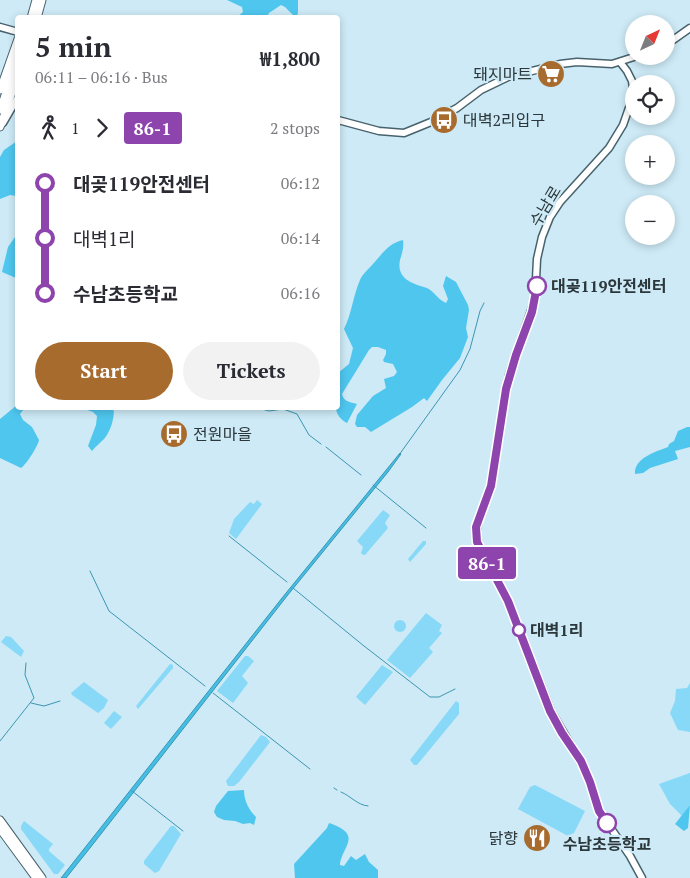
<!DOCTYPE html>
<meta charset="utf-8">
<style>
:root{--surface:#fff;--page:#f2f2f3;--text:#2b2b33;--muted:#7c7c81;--accent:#a76b2d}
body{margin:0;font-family:"PT Serif","Noto Sans KR",serif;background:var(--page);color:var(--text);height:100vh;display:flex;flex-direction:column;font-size:19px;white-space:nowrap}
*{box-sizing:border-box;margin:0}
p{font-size:16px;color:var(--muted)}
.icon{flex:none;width:28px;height:28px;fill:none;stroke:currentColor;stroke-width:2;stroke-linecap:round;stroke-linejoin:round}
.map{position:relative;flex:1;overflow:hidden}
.details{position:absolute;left:15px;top:15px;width:325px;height:395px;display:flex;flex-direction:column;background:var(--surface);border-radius:5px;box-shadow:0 2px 8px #0003}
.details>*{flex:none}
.badge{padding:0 10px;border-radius:4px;font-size:18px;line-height:32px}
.needle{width:32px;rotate:43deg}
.buttons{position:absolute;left:625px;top:15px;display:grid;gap:10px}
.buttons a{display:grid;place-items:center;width:50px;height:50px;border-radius:50%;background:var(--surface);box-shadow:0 2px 8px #0003;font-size:25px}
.map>.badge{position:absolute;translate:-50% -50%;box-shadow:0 0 0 2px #fff}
.legs{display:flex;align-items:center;gap:8px;height:55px;padding:0 20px;font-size:16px}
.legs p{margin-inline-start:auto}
.headline{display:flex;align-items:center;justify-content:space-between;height:85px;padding:0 20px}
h1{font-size:28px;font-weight:600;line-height:38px}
.button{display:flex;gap:10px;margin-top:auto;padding:10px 20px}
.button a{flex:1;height:58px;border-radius:30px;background:var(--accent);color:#fff;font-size:20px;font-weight:600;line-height:58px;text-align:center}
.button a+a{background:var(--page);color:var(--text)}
ul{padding:0 20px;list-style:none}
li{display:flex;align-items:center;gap:18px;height:55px;font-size:19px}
li i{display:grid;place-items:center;width:8px;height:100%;margin:0 6px;background:currentColor}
li i::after{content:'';width:12px;height:12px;margin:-6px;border:4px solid;border-radius:50%;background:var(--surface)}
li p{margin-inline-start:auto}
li:first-child i{background:linear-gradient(#0000 50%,currentColor 0)}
li:last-child i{background:linear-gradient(currentColor 50%,#0000 0)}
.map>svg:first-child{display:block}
.green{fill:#87d9f7}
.forest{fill:#4fc6ee}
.water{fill:#44bee5;stroke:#3c96b2}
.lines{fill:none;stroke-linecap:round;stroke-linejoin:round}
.stream{stroke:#3c96b2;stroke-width:1}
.tertiary-casing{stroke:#48626c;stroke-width:9}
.secondary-casing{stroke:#48626c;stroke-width:9}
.tertiary{stroke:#fff;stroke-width:6}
.secondary{stroke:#fff;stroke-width:7}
.line-1-casing{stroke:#fff;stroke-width:11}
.line-1{stroke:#8e44ad;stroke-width:8}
.stop-1-dot{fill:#fff;stroke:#8e44ad;stroke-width:2.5}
.labels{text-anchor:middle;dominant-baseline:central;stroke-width:4.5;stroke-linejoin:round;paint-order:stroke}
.poi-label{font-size:16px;fill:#2b373b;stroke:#cdeaf6;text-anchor:end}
.street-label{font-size:16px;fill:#2b373b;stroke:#cdeaf6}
.stop-label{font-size:16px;font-weight:bold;fill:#2b373b;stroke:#cdeaf6;text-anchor:start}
</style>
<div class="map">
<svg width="690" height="878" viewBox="0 0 690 878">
<rect width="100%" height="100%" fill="#cdeaf6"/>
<g class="green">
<path d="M257 500 262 504 236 539 229 533 234 519 250 502 254 504Z"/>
<path d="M383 510 390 515 385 523 388 528 365 555H363L361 553 363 547 357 541Z"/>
<path d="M423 541H426V544L410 562 408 559Z"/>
<path d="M426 613 442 625 439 631 442 633 429 648 433 652 410 678 387 660Z"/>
<circle cx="400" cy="626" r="6"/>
<path d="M6 636 11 637 24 651 21 657 1 642Z"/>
<path d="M245 656H248L254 661 242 676 248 683 233 703 217 691Z"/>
<path d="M170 664 173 665V668L138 709 136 706Z"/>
<path d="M382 665 393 672 365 705 356 697Z"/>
<path d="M84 682 108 700 104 708 98 713 72 695 71 693Z"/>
<path d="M690 683V732L678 730 670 713 675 701 676 689 687 688Z"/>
<path d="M456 701 459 703V714L417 765H414L410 760Z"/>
<path d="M114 711 122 717 111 729 104 723Z"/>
<path d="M261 735 266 737 270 742 239 782 234 786H228L226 781Z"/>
<path d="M690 773V805L682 816 670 804 659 784Z"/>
<path d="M535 785 585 811 574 833 568 836 518 809 530 787Z"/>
<path d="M24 821 53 844 49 849V851L65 865 58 874H54L21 829V826Z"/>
<path d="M171 826H174L181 834 159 871 155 873 144 864V861Z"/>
</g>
<g class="forest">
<path d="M227 0H298V12L297 17H295L285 7 281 5 269 13 267 17H237L243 12 242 7Z"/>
<path d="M17 141V196L10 195 0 199V157L4 150Z"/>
<path d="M17 234 18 277 16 278 2 272 8 247Z"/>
<path d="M403 240C404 248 402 253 400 260 396 279 413 284 427 288 434 291 438 300 446 303L448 299 443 286 446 276 456 282 468 305 469 310 466 328 468 337 460 358 442 380 427 401 424 398 412 407 371 432 365 427H357L355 424 357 415 373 396 386 388 384 379 394 376 397 372 393 364 384 362 383 360 386 354V350L378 347H372L369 350 342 394C344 402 350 402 357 404L347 423C341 420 336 414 336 408H338V373L349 364 353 348 344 329C352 313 353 296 360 280 363 273 368 270 373 264 382 254 389 243 403 240Z"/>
<path d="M17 405 18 408H36L24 409 20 414 23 420 32 427 39 440C38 446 26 465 21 468L0 458V419Z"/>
<path d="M82 408H113C116 415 110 433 104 439 100 443 96 446 92 451L88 446 96 425 97 416 93 412Z"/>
<path d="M687 427H690V447L675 451 678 459 650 468 643 473 635 474C634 458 655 452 668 447L669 444 674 441 678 431Z"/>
<path d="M244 790C244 801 249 810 256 817L254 825 250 823 243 824 235 821 224 820 217 817 214 812 216 806 228 791Z"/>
<path d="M690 805 688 828 684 831 675 824Z"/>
<path d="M329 823C364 835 342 846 340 865L344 866 351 856 356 860 365 854 369 862 378 870V878H295L294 864 327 828Z"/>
</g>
<path class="water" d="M400 453 401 454 388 472 287 596 90 848 66 878H61L282 598Z"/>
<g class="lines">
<g class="stream">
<path d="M262 409 269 411 283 409 297 414 309 435 321 444"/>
<path d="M326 447 361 475"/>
<path d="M399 455 460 370 470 349 480 311 484 303"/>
<path d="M373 485 426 528"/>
<path d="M229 536 287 582"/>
<path d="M90 571 109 611 205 686"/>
<path d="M293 588 364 646 430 697H439L455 689"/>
<path d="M213 693 310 769"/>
<path d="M31 703 44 706 60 701"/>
<path d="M0 741 34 698 25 675 26 663"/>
<path d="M334 788 337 790"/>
<path d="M132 791 183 831"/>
<path d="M341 792C351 796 357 805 368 806"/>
</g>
<g class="tertiary-casing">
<g id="tertiary">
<path d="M0 27 18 32"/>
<path d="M666 45 690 28"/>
<path d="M620 62 627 71 632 81 633 88 630 105 623 125 609 148 560 202 550 217 542 237 537 259 535 299 509 375 503 406 491 486 479 518 476 535 480 549 508 601 551 711 586 771 599 811 630 856 642 878"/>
<path d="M338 120 379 131 404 133 431 122 457 108 481 90 508 77 560 64 577 62 612 64 637 56"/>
<path d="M3 123 18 97"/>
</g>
</g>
<g class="secondary-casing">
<g id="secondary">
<path d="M31 18 36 0"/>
<path d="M37 18 42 0"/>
<path d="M0 90 18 39"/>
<path d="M0 110 18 57"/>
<path d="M0 127 18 75"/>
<path d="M0 820 42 878"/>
<path d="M0 829 36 878"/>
</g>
</g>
<use href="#tertiary" class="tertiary"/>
<use href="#secondary" class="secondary"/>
</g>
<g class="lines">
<g class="line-1-casing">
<path id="line-1" d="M537 286 532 312 516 355 506 389 491 486 476 527 477 542 508 601 550 711 562 733 581 761 590 782 599 811 607 823"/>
</g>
<use href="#line-1" class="line-1"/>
</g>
<defs>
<g id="supermarket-disc" transform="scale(1.4375)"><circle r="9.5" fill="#a76b2d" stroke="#cdeaf6"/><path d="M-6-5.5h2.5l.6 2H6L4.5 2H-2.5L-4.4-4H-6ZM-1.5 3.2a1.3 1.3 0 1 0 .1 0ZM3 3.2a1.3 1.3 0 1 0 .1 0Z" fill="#fff"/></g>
<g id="bus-disc" transform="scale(1.4375)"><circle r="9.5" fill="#a76b2d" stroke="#cdeaf6"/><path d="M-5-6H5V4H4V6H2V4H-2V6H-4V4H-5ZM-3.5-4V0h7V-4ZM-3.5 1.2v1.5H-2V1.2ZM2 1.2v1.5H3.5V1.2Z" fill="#fff"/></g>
<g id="restaurant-disc" transform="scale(1.4375)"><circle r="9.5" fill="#a76b2d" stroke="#cdeaf6"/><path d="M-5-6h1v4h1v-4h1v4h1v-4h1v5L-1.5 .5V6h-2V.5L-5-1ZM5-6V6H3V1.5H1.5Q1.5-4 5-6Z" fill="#fff"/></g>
</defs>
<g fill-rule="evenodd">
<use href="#supermarket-disc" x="551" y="74"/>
<use href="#bus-disc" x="444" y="120"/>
<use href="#bus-disc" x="174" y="434"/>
<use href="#restaurant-disc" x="537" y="838"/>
</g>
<g class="stop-1-dot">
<circle cx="537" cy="286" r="9"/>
<circle cx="519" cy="630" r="6"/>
<circle cx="607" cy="823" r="9"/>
</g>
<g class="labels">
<g class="poi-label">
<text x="532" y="74">돼지마트</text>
<text x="463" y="120" text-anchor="start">대벽2리입구</text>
<text x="193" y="434" text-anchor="start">전원마을</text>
<text x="518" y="838">닭향</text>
</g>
<g class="street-label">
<text transform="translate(545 206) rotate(-59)">수남로</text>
</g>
<g class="stop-label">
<text x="551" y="286">대곶119안전센터</text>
<text x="530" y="630">대벽1리</text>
<text x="607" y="844" text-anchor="middle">수남초등학교</text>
</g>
</g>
</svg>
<div class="buttons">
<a><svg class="needle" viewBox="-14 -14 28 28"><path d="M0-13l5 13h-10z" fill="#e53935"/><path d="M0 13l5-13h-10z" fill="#7c7c81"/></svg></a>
<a><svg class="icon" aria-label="locate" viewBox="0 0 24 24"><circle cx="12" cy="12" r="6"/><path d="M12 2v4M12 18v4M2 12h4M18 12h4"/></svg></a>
<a>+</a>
<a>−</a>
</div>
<b class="badge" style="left:487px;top:563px;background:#8e44ad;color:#fff">86-1</b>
<section class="details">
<div class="headline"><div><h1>5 min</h1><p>06:11 – 06:16 · Bus</p></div><b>₩1,800</b></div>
<div class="legs"><svg class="icon" aria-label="walk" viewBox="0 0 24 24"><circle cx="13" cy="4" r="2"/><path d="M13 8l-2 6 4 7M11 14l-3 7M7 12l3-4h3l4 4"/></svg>1<svg class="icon" aria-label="forward" viewBox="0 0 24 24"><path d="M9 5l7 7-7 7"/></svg><b class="badge" style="background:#8e44ad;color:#fff">86-1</b><p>2 stops</p></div>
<ul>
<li><i style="color:#8e44ad"></i><b>대곶119안전센터</b><p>06:12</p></li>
<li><i style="color:#8e44ad"></i><span>대벽1리</span><p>06:14</p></li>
<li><i style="color:#8e44ad"></i><b>수남초등학교</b><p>06:16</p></li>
</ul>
<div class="button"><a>Start</a><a>Tickets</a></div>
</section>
</div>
